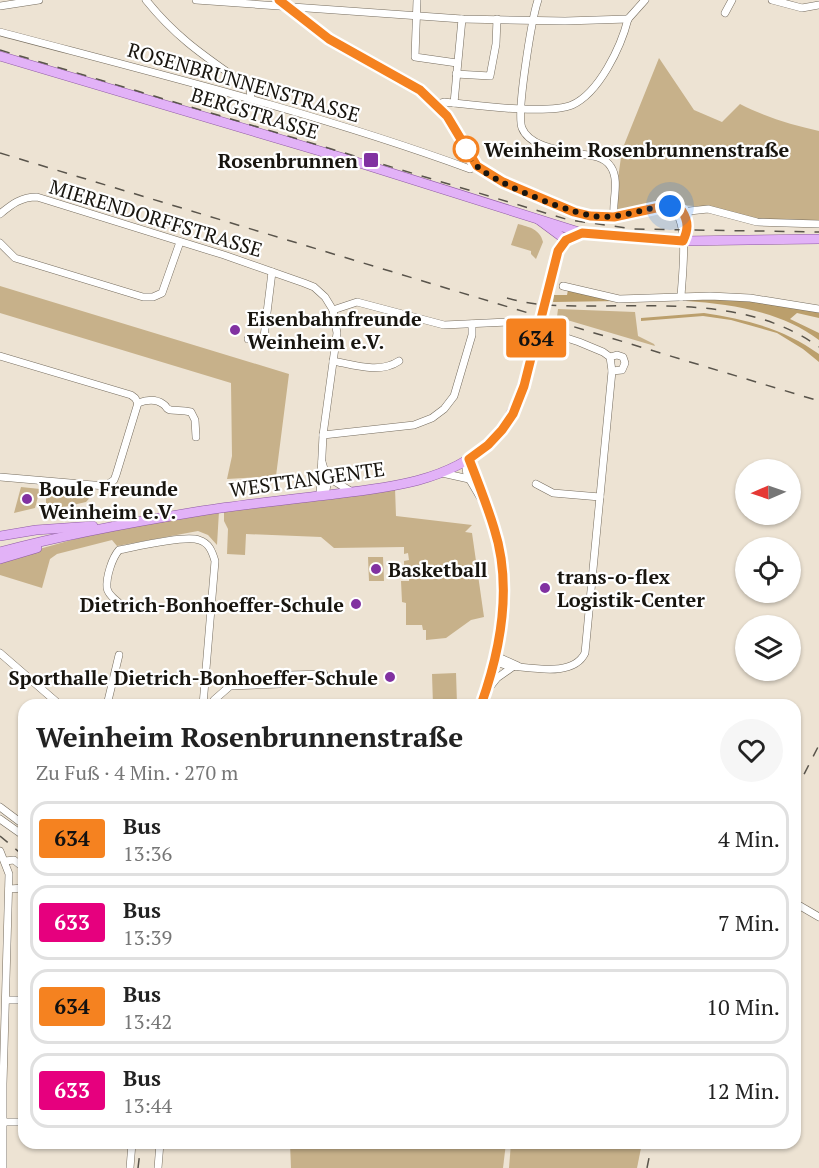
<!DOCTYPE html>
<html lang="de">
<meta charset="utf-8">
<style>
:root{--surface:#fff;--page:#f6f6f6;--text:#222;--muted:#767676;--line:#e0e0e0}
body{margin:0;font-family:"PT Serif",serif;background:var(--page);color:var(--text);height:100vh;display:flex;flex-direction:column;font-size:22px;white-space:nowrap}
*{box-sizing:border-box;margin:0}
p{font-size:20px;color:var(--muted)}
.icon{flex:none;width:33px;height:33px;fill:none;stroke:currentColor;stroke-width:2;stroke-linecap:round;stroke-linejoin:round}
.map{position:relative;flex:1;overflow:hidden}
.sheet{position:absolute;left:18px;top:699px;width:783px;height:450px;display:flex;flex-direction:column;background:var(--surface);border-radius:18px;box-shadow:0 2px 4px #0004}
.sheet>*{flex:none}
.badge{padding:0 12px;border-radius:4px;font-size:21px;line-height:39px}
.needle{width:39px;rotate:268deg}
.tools{position:absolute;left:735px;top:459px;display:grid;gap:12px}
.tools a{display:grid;place-items:center;width:66px;height:66px;border-radius:50%;background:var(--surface);box-shadow:0 2px 4px #0004;font-size:30px}
.you{position:absolute;width:30px;height:30px;margin:-15px;border:4px solid #fff;border-radius:50%;background:#1a73e8;box-shadow:0 0 0 9px #1a73e833}
.map>.badge{position:absolute;translate:-50% -50%;box-shadow:0 0 0 3px #fff}
.round{display:grid;place-items:center;flex:none;width:63px;height:63px;border-radius:32px;background:var(--page)}
.head{display:flex;align-items:center;justify-content:space-between;height:102px;padding:0 18px}
h1{font-size:28px;font-weight:800;line-height:45px}
ul{padding:0;list-style:none}
li{display:flex;align-items:center;gap:18px;height:75px;margin:0 12px 9px;padding:0 6px;border:3px solid var(--line);border-radius:18px}
li div{flex:1}
li b{display:block;font-size:22px}
li em{font-style:normal}
li .badge{min-width:66px;font-weight:700;text-align:center}
.map>svg:first-child{display:block}
.green{fill:#c7b18a}
.forest{fill:#bb9f6c}
.lines{fill:none;stroke-linecap:round;stroke-linejoin:round}
.minor-casing{stroke:#766d5f;stroke-width:8}
.major-casing{stroke:#8e5aa3;stroke-width:10}
.minor{stroke:#fff;stroke-width:7}
.major{stroke:#e2b2f7;stroke-width:9}
.rail{stroke:#59544b;stroke-width:1.5;stroke-dasharray:10 10;stroke-linecap:butt}
.major-bridge-casing{stroke:#8e5aa3;stroke-width:10;stroke-linecap:butt}
.major-bridge{stroke:#e2b2f7;stroke-width:9}
.line-casing{stroke:#fff;stroke-width:14}
.line{stroke:#f58220;stroke-width:9}
.walk{stroke:#18150f;stroke-width:6;stroke-dasharray:0 10.8}
.stop-dot{fill:#fff;stroke:#f58220;stroke-width:3}
.poi-dot{fill:#8131a1;stroke:#fff;stroke-width:2}
.labels{text-anchor:middle;dominant-baseline:central;stroke-width:4.5;stroke-linejoin:round;paint-order:stroke}
.street-label{font-size:20px;fill:#18150f;stroke:#fff}
.stop-label{font-size:20px;font-weight:bold;fill:#18150f;stroke:#fff;text-anchor:start}
.poi-label{font-size:20px;font-weight:bold;fill:#18150f;stroke:#fff;text-anchor:start}
</style>
<div class="map">
<svg width="819" height="1168" viewBox="0 0 819 1168">
<rect width="100%" height="100%" fill="#ede3d3"/>
<g class="green">
<path d="M659 58 694 110 722 122 740 104C765 117 792 125 819 131V223L765 220 706 207 656 203 619 211 614 207 622 150Z"/>
<path d="M518 224C529 227 540 229 543 242L536 259 531 254V251L511 245Z"/>
<path d="M0 286 289 374 276 476 227 479 232 456 231 383 0 313Z"/>
<path d="M558 309 635 312 638 336 654 344 655 346 557 317Z"/>
<path d="M21 487 40 489 35 508 14 513Z"/>
<path d="M395 488 396 516 472 525 465 532 472 533 484 617 471 620 446 638 426 640V630H423L422 625H406V603L402 602 401 581H409V577H404V561L409 560 408 553 404 554V547L334 548 321 537 246 534 245 555 227 554 228 529 224 521V510Z"/>
<path d="M46 490 94 493 86 502 46 511Z"/>
<path d="M219 511 217 545 208 535 198 531 117 546 112 540 57 554 50 559 42 588 0 575V560L100 532Z"/>
<path d="M368 557H383L384 581H369Z"/>
<path d="M456 673 457 705H433L432 674Z"/>
<path d="M290 1143H506L503 1168H291Z"/>
<path d="M511 1143H642L637 1168H509Z"/>
</g>
<g class="forest">
<path d="M568 290 619 301 553 302 554 295H567Z"/>
<path d="M687 299H735L819 312V318L797 313 790 319 819 333V340C782 312 732 304 686 301Z"/>
<path d="M704 313C746 319 784 329 819 354V362L803 349 777 333 731 320 703 316 641 321V318Z"/>
</g>
<g class="lines">
<g class="minor-casing">
<g id="minor">
<path d="M146 0C178 40 209 59 250 88L251 99"/>
<path d="M196 0 462 19 565 21 628 19"/>
<path d="M279 0C299 19 325 37 349 51 373 64 399 75 421 91 434 100 446 113 454 127 461 140 467 156 477 166 493 182 549 203 572 211 585 216 599 217 612 217 636 215 708 185 683 241"/>
<path d="M417 0 415 57 457 63"/>
<path d="M538 0C532 18 516 113 522 128 529 146 558 150 574 153 586 155 604 155 611 167 620 181 612 201 614 217"/>
<path d="M772 0 802 8 819 5"/>
<path d="M0 6 39 0"/>
<path d="M725 13 732 0"/>
<path d="M628 19 645 0"/>
<path d="M0 32C158 74 317 113 470 169L477 166"/>
<path d="M456 74 490 76 496 44 497 19"/>
<path d="M454 103 462 19"/>
<path d="M437 104 444 102C472 105 548 115 572 105 599 93 621 47 628 19"/>
<path d="M675 211C689 227 682 276 681 297"/>
<path d="M680 212 708 209 757 222 819 224"/>
<path d="M0 214C12 204 21 197 37 197L224 255 304 283 314 287 325 297 333 310 337 333 323 435 320 496"/>
<path d="M0 243 15 258 143 297H153L162 293 180 242"/>
<path d="M563 286 619 299 710 296 750 298 819 309"/>
<path d="M333 310 357 302 444 325 508 322 524 324 579 342 603 352 610 357 612 371 585 653C573 678 531 667 508 666L502 664 496 658"/>
<path d="M248 339 264 337 272 272"/>
<path d="M0 356 131 395 135 398 138 403"/>
<path d="M610 357 617 355 623 357 625 363 622 370 612 371"/>
<path d="M333 361C354 365 380 374 399 361"/>
<path d="M138 403C146 400 155 398 163 404 168 407 165 409 171 410 178 411 182 410 191 412L195 420 196 437"/>
<path d="M323 435 414 425 432 418 444 409 454 396 472 335V324"/>
<path d="M469 459C507 553 516 607 481 705"/>
<path d="M465 461 467 475 480 497"/>
<path d="M322 462C325 473 331 485 323 495"/>
<path d="M442 473 469 479"/>
<path d="M326 476 352 492"/>
<path d="M0 477 105 486 114 480 116 475 138 403"/>
<path d="M536 484 553 493 600 497"/>
<path d="M119 603C115 599 108 595 107 588 106 577 112 558 119 550 135 547 185 535 199 540 209 543 212 551 215 561L203 705"/>
<path d="M0 653 60 705"/>
<path d="M496 656 518 666"/>
<path d="M489 688 497 678 514 666"/>
<path d="M107 705 119 655"/>
<path d="M214 705V700L230 686 279 684 289 675 324 674"/>
<path d="M0 807 24 825"/>
<path d="M0 819 24 836"/>
<path d="M0 851 9 874 3 1084V1168"/>
<path d="M5 861 14 860 24 868"/>
<path d="M9 889 24 888"/>
<path d="M795 903 819 917"/>
<path d="M6 1000H24"/>
<path d="M3 1122H24"/>
<path d="M130 1168 132 1143"/>
<path d="M158 1168 160 1143"/>
</g>
</g>
<g class="major-casing">
<g id="major">
<path d="M0 56 350 160 582 233"/>
<path d="M539 220 566 240"/>
<path d="M552 275C557 256 559 237 582 233L683 241 819 239"/>
<path d="M0 536 36 530 93 526"/>
<path d="M0 552C66 534 133 522 201 511 240 505 279 501 318 496 375 489 446 485 489 443 520 413 527 372 537 332"/>
<path d="M0 559 37 548"/>
</g>
</g>
<use href="#minor" class="minor"/>
<use href="#major" class="major"/>
<g class="rail">
<path d="M0 50 569 220 634 229 819 232"/>
<path d="M0 153 819 401"/>
<path d="M507 298C534 306 561 306 589 306 667 306 752 299 819 347"/>
<path d="M795 792 819 745"/>
<path d="M0 836 24 856"/>
<path d="M138 1168 141 1143"/>
<path d="M647 1168 652 1143"/>
</g>
<g class="major-bridge-casing">
<path id="major-bridge" d="M537 332 552 275"/>
</g>
<use href="#major-bridge" class="major-bridge"/>
</g>
<g class="lines">
<g class="line-casing">
<path id="line" d="M279 0 329 39 420 90 447 116 477 166 503 182 574 212 590 216 614 217 665 206 676 207 682 211C689 222 688 230 683 241L582 233 566 240 558 251 524 386 513 414 502 430 488 445 469 459C478 482 487 505 494 528 513 587 501 649 481 705"/>
</g>
<use href="#line" class="line"/>
<path class="walk" d="M466 149C469 156 473 163 479 168 497 184 578 217 602 217 626 217 647 207 670 206"/>
</g>
<circle class="stop-dot" cx="466" cy="149" r="12"/>
<g class="poi-dot">
<rect x="363" y="152" width="16" height="16" rx="3"/>
<circle cx="235" cy="330" r="6"/>
<circle cx="27" cy="499" r="6"/>
<circle cx="376" cy="569" r="6"/>
<circle cx="545" cy="588" r="6"/>
<circle cx="356" cy="604" r="6"/>
<circle cx="390" cy="677" r="6"/>
</g>
<g class="labels">
<g class="street-label">
<text transform="translate(244 82) rotate(16)">ROSENBRUNNENSTRASSE</text>
<text transform="translate(255 113) rotate(17)">BERGSTRASSE</text>
<text transform="translate(156 218) rotate(17)">MIERENDORFFSTRASSE</text>
<text transform="translate(307 479) rotate(-8)">WESTTANGENTE</text>
</g>
<g class="stop-label">
<text x="484" y="149">Weinheim Rosenbrunnenstraße</text>
</g>
<g class="poi-label">
<text x="358" y="160" text-anchor="end">Rosenbrunnen</text>
<text x="247" y="318">Eisenbahnfreunde<tspan x="247" dy="23">Weinheim e.V.</tspan></text>
<text x="39" y="488">Boule Freunde<tspan x="39" dy="23">Weinheim e.V.</tspan></text>
<text x="388" y="569">Basketball</text>
<text x="557" y="576">trans-o-flex<tspan x="557" dy="23">Logistik-Center</tspan></text>
<text x="344" y="604" text-anchor="end">Dietrich-Bonhoeffer-Schule</text>
<text x="378" y="677" text-anchor="end">Sporthalle Dietrich-Bonhoeffer-Schule</text>
</g>
</g>
</svg>
<div class="tools">
<a><svg class="needle" viewBox="-14 -14 28 28"><path d="M0-13l5 13h-10z" fill="#e53935"/><path d="M0 13l5-13h-10z" fill="#767676"/></svg></a>
<a><svg class="icon" aria-label="locate" viewBox="0 0 24 24"><circle cx="12" cy="12" r="6"/><path d="M12 2v4M12 18v4M2 12h4M18 12h4"/></svg></a>
<a><svg class="icon" aria-label="layers" viewBox="0 0 24 24"><path d="M12 4l9 5-9 5-9-5zM3 14l9 5 9-5"/></svg></a>
</div>
<div class="you" style="left:670px;top:206px"></div>
<b class="badge" style="left:536px;top:338px;background:#f58220;color:#111">634</b>
<section class="sheet">
<div class="head"><div><h1>Weinheim Rosenbrunnenstraße</h1><p>Zu Fuß · 4 Min. · 270 m</p></div><a class="round"><svg class="icon" aria-label="heart" viewBox="0 0 24 24"><path d="M12 20l-8-8c-3-5 5-10 8-4 3-6 11-1 8 4z"/></svg></a></div>
<ul>
<li><span class="badge" style="background:#f58220;color:#111">634</span><div><b>Bus</b><p>13:36</p></div><em>4 Min.</em></li>
<li><span class="badge" style="background:#e6007e;color:#fff">633</span><div><b>Bus</b><p>13:39</p></div><em>7 Min.</em></li>
<li><span class="badge" style="background:#f58220;color:#111">634</span><div><b>Bus</b><p>13:42</p></div><em>10 Min.</em></li>
<li><span class="badge" style="background:#e6007e;color:#fff">633</span><div><b>Bus</b><p>13:44</p></div><em>12 Min.</em></li>
</ul>
</section>
</div>
